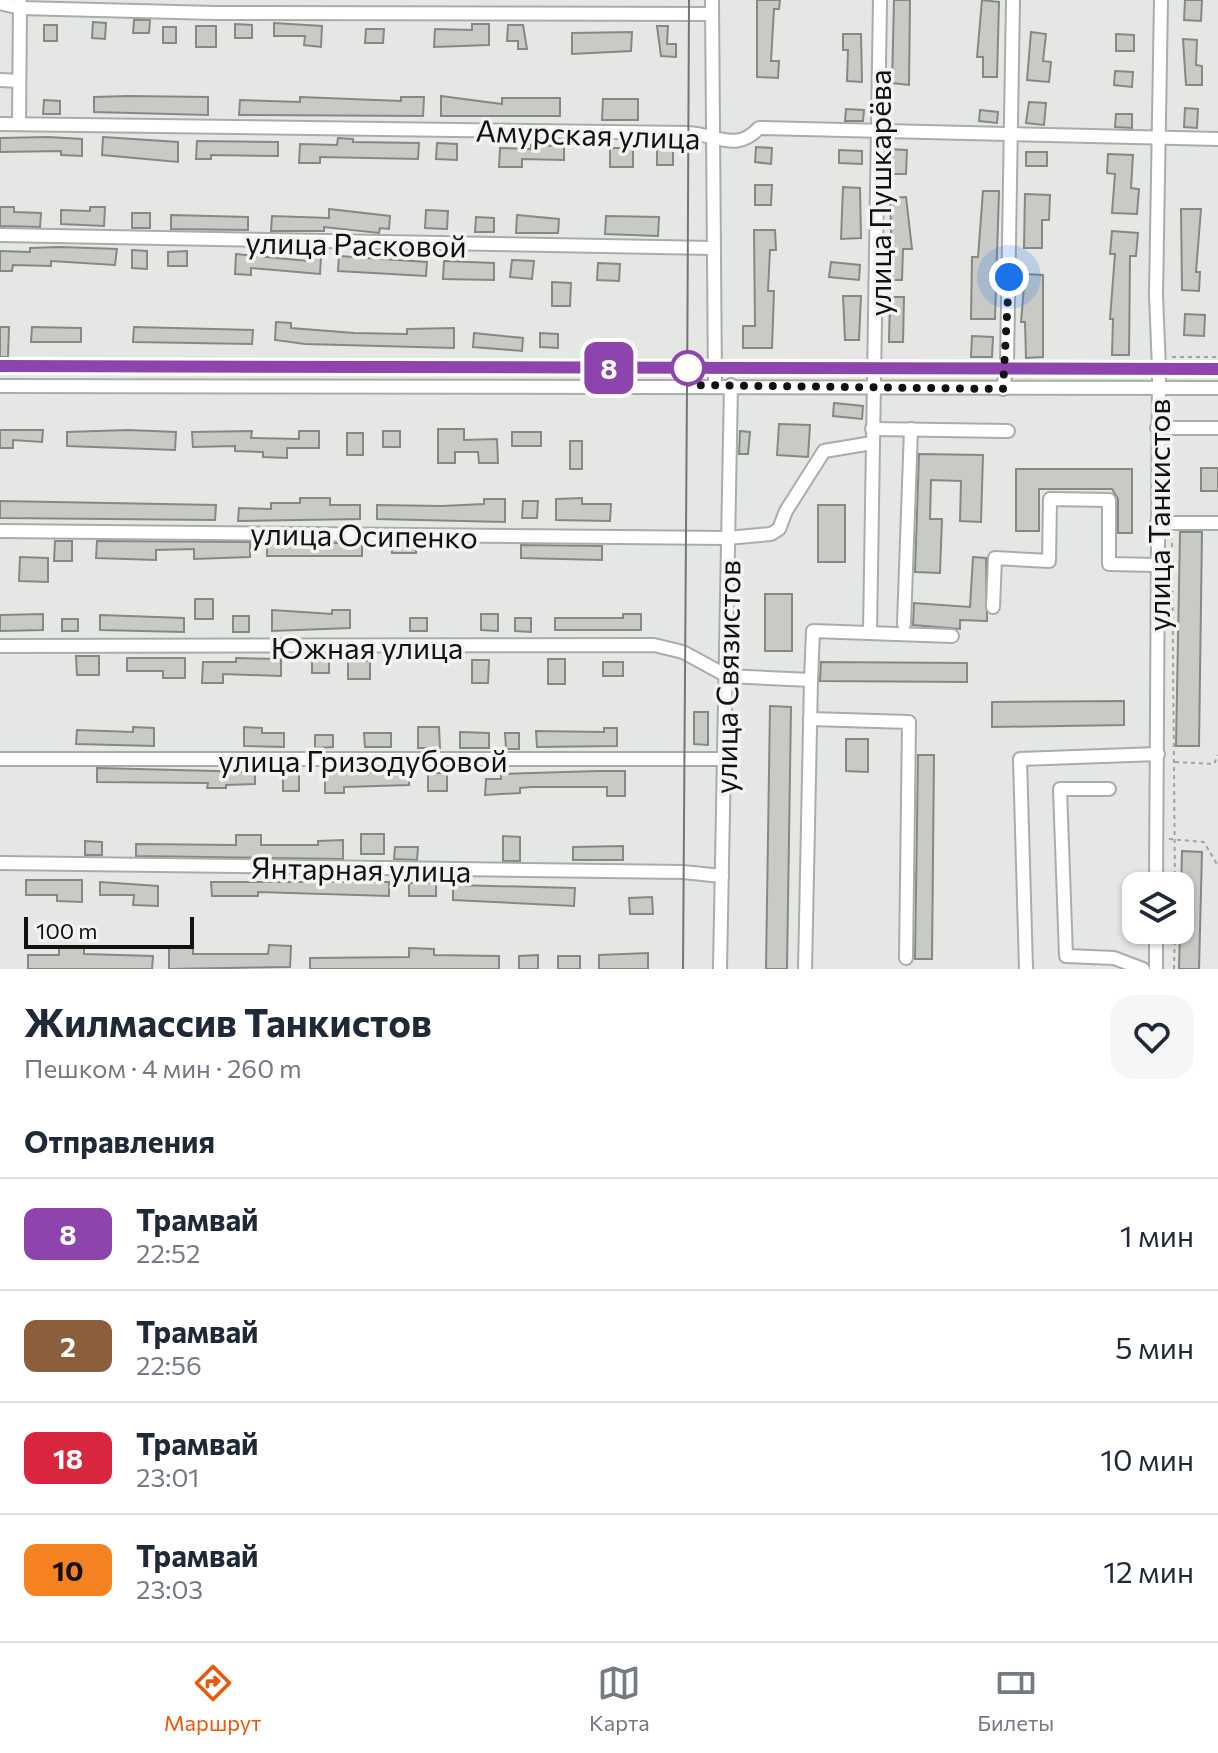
<!DOCTYPE html>
<html lang="ru">
<meta charset="utf-8">
<style>
:root{--surface:#fff;--page:#f6f6f7;--text:#1f2937;--muted:#747a83;--line:#e0e1e3;--accent:#ea580c}
body{margin:0;font-family:Commissioner,sans-serif;background:var(--page);color:var(--text);height:100vh;display:flex;flex-direction:column;font-size:30px;white-space:nowrap}
*{box-sizing:border-box;margin:0}
p{font-size:26px;color:var(--muted)}
.icon{flex:none;width:44px;height:44px;fill:none;stroke:currentColor;stroke-width:2;stroke-linecap:round;stroke-linejoin:round}
.map{position:relative;height:969px;overflow:hidden}
.panel{display:flex;flex-direction:column;background:var(--surface);flex:1}
.panel>*{flex:none}
.badge{padding:0 16px;border-radius:12px;font-size:28px;line-height:52px}
.fabs{position:absolute;left:1122px;top:872px;display:grid;gap:16px}
.fabs a{display:grid;place-items:center;width:72px;height:72px;border-radius:16px;background:var(--surface);box-shadow:0 2px 6px #0004;font-size:40px}
.scale{position:absolute;left:24px;bottom:20px;width:170px;box-sizing:border-box;padding-left:8px;border:4px solid #111211;border-top:0;font-size:22px;line-height:28px;white-space:nowrap;color:#111211;-webkit-text-stroke:6px #f1f4f1;paint-order:stroke}
.you{position:absolute;width:40px;height:40px;margin:-20px;border:6px solid #fff;border-radius:50%;background:#1a73e8;box-shadow:0 0 0 12px #1a73e833}
.map>.badge{position:absolute;translate:-50% -50%;box-shadow:0 0 0 4px #fff}
h2{padding:0 24px;font-size:30px;line-height:72px}
.round{display:grid;place-items:center;flex:none;width:84px;height:84px;border-radius:24px;background:var(--page)}
.overview{display:flex;align-items:center;justify-content:space-between;height:136px;padding:0 24px}
h1{font-size:38px;font-weight:700;line-height:60px}
ul{padding:0;list-style:none}
li{display:flex;align-items:center;gap:24px;height:112px;padding:0 24px;border-top:2px solid var(--line)}
li div{flex:1}
li b{display:block;font-size:30px}
li em{font-style:normal}
li .badge{min-width:88px;font-weight:700;text-align:center}
.tabs{display:flex;justify-content:space-around;align-items:center;height:112px;border-top:2px solid var(--line);background:var(--surface);font-size:22px;color:var(--muted)}
.tabs a{display:grid;justify-items:center;gap:4px}
.tabs .on{color:var(--accent)}
.map>svg:first-child{display:block}
.building{fill:#c8cac6;stroke:#868885;stroke-width:2}
.lines{fill:none;stroke-linecap:round;stroke-linejoin:round}
.minor-casing{stroke:#a9adaa;stroke-width:16}
.path{stroke:#a0a3a0;stroke-width:2;stroke-dasharray:4 4;stroke-linecap:butt}
.minor{stroke:#fff;stroke-width:12}
.tram{stroke:#747674;stroke-width:2}
.line-casing{stroke:#fff;stroke-width:18}
.line{stroke:#8e44ad;stroke-width:12}
.walk{stroke:#111211;stroke-width:8;stroke-dasharray:0 14.4}
.stop-dot{fill:#fff;stroke:#8e44ad;stroke-width:4}
.labels{text-anchor:middle;dominant-baseline:central;stroke-width:7;stroke-linejoin:round;paint-order:stroke}
.street-label{font-size:30px;fill:#111211;stroke:#f1f4f1}
</style>
<div class="map">
<svg width="1218" height="969" viewBox="0 0 1218 969">
<rect width="100%" height="100%" fill="#e4e7e4"/>
<g class="building">
<path d="M757 0H780L779 9H774L771 61H779L778 78 757 77Z"/>
<path d="M894 0H910L909 85 892 83Z"/>
<path d="M982 0 999 2 997 77H983V57H977Z"/>
<path d="M1185 0H1202L1201 21 1184 20Z"/>
<path d="M134 20H150L149 33H133Z"/>
<path d="M93 22 106 23 105 39 92 38Z"/>
<path d="M274 23 322 26 321 47 304 45 305 36H274Z"/>
<path d="M235 24 252 25V38H235Z"/>
<path d="M472 24H489V45L434 47 435 29 472 30Z"/>
<rect x="44" y="25" width="13" height="16"/>
<path d="M508 25H523L527 49H518V41H507Z"/>
<rect x="196" y="26" width="20" height="21"/>
<path d="M657 26H668L667 44H676V57L661 56Z"/>
<rect x="163" y="27" width="13" height="16"/>
<path d="M366 29H384L383 43H365Z"/>
<path d="M632 32 631 51 572 54V33Z"/>
<path d="M1031 32 1046 34 1043 61 1051 62 1049 82 1027 80Z"/>
<path d="M843 34H861L862 82 847 81 848 50H843Z"/>
<path d="M1116 34 1134 35V51H1116Z"/>
<path d="M1183 39 1197 40 1196 65 1202 66V85H1186Z"/>
<path d="M1115 71 1133 72 1132 87 1114 85Z"/>
<path d="M128 96 208 97V115L94 112V97Z"/>
<path d="M441 96 502 104V98H560V116H441Z"/>
<path d="M300 97 401 101V97H424L423 116 239 115 240 100 300 102Z"/>
<path d="M603 99H638V120H602Z"/>
<path d="M44 100 60 101V114H43Z"/>
<path d="M1029 102 1046 103 1044 125 1026 123Z"/>
<path d="M1185 108 1198 109 1197 128 1184 127Z"/>
<path d="M846 109 864 110 863 121H845Z"/>
<path d="M980 110 998 112 997 123 979 121Z"/>
<path d="M1116 114H1132V128L1115 127Z"/>
<path d="M48 137 82 139V156L61 155V151L0 152V138Z"/>
<path d="M103 137 178 142V162L102 155Z"/>
<path d="M338 138 353 139V142L419 143 418 159 320 157V163H299L300 144 337 145Z"/>
<path d="M197 141 278 142V156L211 155V159H196Z"/>
<path d="M437 143 457 144V160L436 159Z"/>
<path d="M531 145 564 146V160L522 159V167H499L500 148 531 149Z"/>
<rect x="657" y="146" width="16" height="19"/>
<path d="M756 147 772 148 771 164 755 162Z"/>
<rect x="610" y="148" width="23" height="19"/>
<path d="M887 149 907 150 906 174H886Z"/>
<path d="M839 150 862 151V164L839 163Z"/>
<rect x="1026" y="152" width="21" height="14"/>
<path d="M1108 154 1133 155 1131 188 1139 189 1137 214 1112 213 1115 174 1107 173Z"/>
<path d="M755 185H772L771 205H755Z"/>
<path d="M843 187 860 188 861 238 841 239Z"/>
<path d="M983 191H999L995 319H971L972 257H978Z"/>
<path d="M1025 194 1050 195 1049 220H1042V248H1024Z"/>
<path d="M906 197 912 249H903L902 280H888V258H892L890 198Z"/>
<path d="M0 207H14V212L41 213 40 227 0 226Z"/>
<path d="M90 207H105L104 226 61 224V210L90 211Z"/>
<path d="M329 209 390 216 389 229 380 228 379 233 324 227V231H271L272 216 329 218Z"/>
<path d="M1181 209H1201L1196 272H1200L1199 291 1182 290Z"/>
<path d="M426 210 448 211 447 229 425 228Z"/>
<rect x="132" y="213" width="18" height="15"/>
<path d="M171 215 248 217V230L171 229Z"/>
<path d="M517 215 559 219 558 233H516Z"/>
<path d="M606 216 659 217 658 236 605 234Z"/>
<path d="M476 217 494 218V232H475Z"/>
<path d="M754 230H775L776 250H770L768 291H774L772 348H743V326H755Z"/>
<path d="M1112 231 1138 233 1136 256H1130L1129 355H1112L1113 319H1110L1115 254H1110Z"/>
<path d="M61 247 117 249 115 265 51 261V266L13 265 12 271H0V251L30 252V248Z"/>
<path d="M132 250 147 251V269L132 268Z"/>
<path d="M187 251V266H168V252Z"/>
<path d="M236 254 308 261 309 256 321 257 320 274 251 268V275L235 274Z"/>
<path d="M339 256 427 262 426 276 338 271Z"/>
<path d="M512 260 534 261 532 279 510 277Z"/>
<path d="M444 261 494 263V280L443 279Z"/>
<path d="M831 262 860 265 859 280 829 277Z"/>
<path d="M598 263 620 264 619 281 597 280Z"/>
<path d="M1025 274 1043 275V357L1026 358 1025 322H1021Z"/>
<path d="M552 282 571 283 570 306H552Z"/>
<path d="M843 296H861L859 340H845Z"/>
<path d="M890 297H904L903 342H889Z"/>
<path d="M1185 314 1205 315 1204 336 1184 335Z"/>
<path d="M276 322 291 323V328L354 333 407 334V329L454 328V348L305 344 275 340Z"/>
<path d="M0 327H9L8 357H0Z"/>
<path d="M32 327 81 328V342H31Z"/>
<path d="M134 327 253 330 252 344 133 342Z"/>
<path d="M474 333 523 338 522 351 473 347Z"/>
<path d="M540 333 558 334V348L540 347Z"/>
<path d="M972 336 993 337 992 357H971Z"/>
<path d="M834 403 863 406 862 419 833 416Z"/>
<path d="M779 424 810 425 808 457 777 455Z"/>
<path d="M438 429H464V440L497 439 498 463H479L478 452H455V463H438Z"/>
<path d="M0 430H43L42 442 13 440V448H0Z"/>
<path d="M128 430 176 432 175 450 67 446V432Z"/>
<path d="M252 431 251 438 299 439V431H319V448H287V458L263 457V452L235 451V446L193 447 192 432Z"/>
<rect x="383" y="431" width="17" height="16"/>
<path d="M740 431 750 432 748 454H739Z"/>
<rect x="512" y="432" width="29" height="14"/>
<rect x="347" y="433" width="16" height="22"/>
<rect x="570" y="441" width="12" height="28"/>
<path d="M919 454 983 455 981 522 960 521 961 481 931 480 930 519H942L940 573 915 572Z"/>
<rect x="1201" y="468" width="17" height="23"/>
<path d="M1016 469H1132V533H1118V499L1112 489H1039V531H1016Z"/>
<path d="M300 498H330V505H360V519L238 521 239 508 271 509V503H300Z"/>
<path d="M582 498V504H611L610 521 556 520V499Z"/>
<path d="M484 499H505V522L377 519V505L442 506 484 504Z"/>
<path d="M0 501 216 505 215 520 0 518Z"/>
<path d="M523 501H538L537 518H522Z"/>
<rect x="818" y="505" width="27" height="57"/>
<path d="M1180 532H1202L1199 746H1176Z"/>
<path d="M55 541H72V561H54Z"/>
<path d="M97 541 250 542V557L194 559V549L156 550V560L96 558Z"/>
<rect x="267" y="543" width="95" height="13"/>
<rect x="392" y="544" width="24" height="9"/>
<path d="M521 545 602 546V560L521 558Z"/>
<path d="M20 557 48 558V582L19 581Z"/>
<path d="M973 557 986 558 987 621 960 620V629L913 625 914 603 970 607Z"/>
<rect x="765" y="594" width="27" height="57"/>
<rect x="195" y="599" width="18" height="20"/>
<path d="M272 610 332 614V610H350V628L272 631Z"/>
<path d="M43 614V630L0 631V615Z"/>
<path d="M481 614H498V631L481 630Z"/>
<path d="M623 614H641V630H555V618H623Z"/>
<path d="M100 615 184 618V632L100 630Z"/>
<rect x="233" y="616" width="16" height="16"/>
<rect x="410" y="618" width="17" height="13"/>
<path d="M515 618H531V632L515 631Z"/>
<rect x="62" y="619" width="16" height="12"/>
<path d="M76 656H99V675H77Z"/>
<rect x="312" y="657" width="17" height="16"/>
<path d="M127 658H185V678H163V671H127Z"/>
<path d="M236 658 281 659V676L223 674V683H202L203 662H236Z"/>
<rect x="548" y="659" width="17" height="25"/>
<path d="M472 660H489L488 683H472Z"/>
<rect x="348" y="661" width="22" height="18"/>
<rect x="603" y="662" width="20" height="14"/>
<path d="M821 662 967 663V682L820 681Z"/>
<path d="M1124 701V725L992 727V702Z"/>
<path d="M770 706 791 707 787 969H766Z"/>
<path d="M694 712H708V745L694 744Z"/>
<path d="M133 727 154 728V746L76 744 77 730 133 732Z"/>
<path d="M244 727 262 728V733H284V747L244 746Z"/>
<path d="M418 727H439L440 748H418Z"/>
<path d="M604 728H617V746L537 747 536 731 604 732Z"/>
<path d="M460 732 489 733V748H460Z"/>
<path d="M364 733H391V747H365Z"/>
<path d="M505 733H519V749H506Z"/>
<path d="M315 735H333V747L315 748Z"/>
<path d="M846 739H868V772L846 771Z"/>
<path d="M918 755H934L932 959H915Z"/>
<path d="M97 768 255 772V784L226 785V788H207L208 783 97 782Z"/>
<path d="M598 771H625V796H607V787H531L520 788V793L485 795 486 779H501V774Z"/>
<rect x="283" y="772" width="16" height="19"/>
<path d="M355 772H409V785L344 787V793H325V773Z"/>
<rect x="428" y="773" width="19" height="18"/>
<rect x="361" y="834" width="23" height="20"/>
<path d="M236 835H261V845H318V841L343 840V859L136 856V844L236 845Z"/>
<path d="M503 836 520 837V861H503Z"/>
<path d="M85 841 102 842V855H85Z"/>
<path d="M623 846V860H573V847Z"/>
<path d="M395 847H418L417 860 394 859Z"/>
<path d="M1182 851 1202 852 1199 969H1179Z"/>
<path d="M26 880H82V902L57 901V895H26Z"/>
<path d="M100 882 158 886V906L133 905 134 895H100Z"/>
<path d="M211 882H389V896L258 892V896H212Z"/>
<rect x="409" y="883" width="27" height="13"/>
<path d="M453 885 575 888 574 906 453 900Z"/>
<path d="M652 897 653 914H630L629 898Z"/>
<path d="M269 945 291 946 290 967 169 969V948L193 947V954H268Z"/>
<path d="M59 947H84V954L153 956 152 969H28V955H59Z"/>
<path d="M409 948 434 949V955L499 956V969H310V958L409 957Z"/>
<path d="M648 953V969H599V955Z"/>
<path d="M538 955V969H519V956Z"/>
<rect x="558" y="956" width="22" height="13"/>
</g>
<g class="lines">
<g class="minor-casing">
<g id="minor">
<path d="M712 0 715 385"/>
<path d="M0 3 20 8 215 13 712 14"/>
<path d="M0 80 19 81"/>
<path d="M0 124 688 133C716 134 736 153 759 128L1218 139"/>
<path d="M19 124 20 3"/>
<path d="M0 235 712 248"/>
<path d="M0 386 1218 388"/>
<path d="M1003 389 1007 363 1013 0"/>
<path d="M1157 428H1218"/>
<path d="M872 429 1008 431"/>
<path d="M1157 523H1218"/>
<path d="M0 531 727 538 771 534 779 529 786 511 824 451 872 443"/>
<path d="M993 607 995 558 1049 561 1050 499 1109 500V564L1157 565"/>
<path d="M904 624 911 429"/>
<path d="M870 633 880 0"/>
<path d="M0 646 654 645 683 652 727 676 811 680 805 969"/>
<path d="M811 680 813 631 952 636"/>
<path d="M810 719 909 722 906 958"/>
<path d="M0 759H726"/>
<path d="M1109 789H1060L1066 956 1114 958 1143 969"/>
<path d="M0 863 683 872 722 876"/>
<path d="M1156 886 1159 369 1156 295 1161 0"/>
<path d="M720 969 731 385"/>
<path d="M1026 969 1020 759 1158 754"/>
<path d="M1156 969V930"/>
</g>
</g>
<g class="path">
<path d="M1172 357H1218"/>
<path d="M1172 535 1175 886"/>
<path d="M1175 762 1214 764 1218 755"/>
<path d="M1169 839 1204 842 1218 866"/>
<path d="M1174 969 1175 930"/>
</g>
<use href="#minor" class="minor"/>
<g class="tram">
<path d="M0 366 1218 369"/>
<path d="M683 969C687 646 687 323 689 0"/>
</g>
</g>
<g class="lines">
<g class="line-casing">
<path id="line" d="M0 366 1218 369"/>
</g>
<use href="#line" class="line"/>
<path class="walk" d="M688 368 689 385 1003 389 1009 277"/>
</g>
<circle class="stop-dot" cx="688" cy="368" r="16"/>
<g class="labels">
<g class="street-label">
<text transform="translate(588 133) rotate(2)">Амурская улица</text>
<text transform="translate(878 193) rotate(-90)">улица Пушкарёва</text>
<text transform="translate(356 243) rotate(1)">улица Расковой</text>
<text transform="translate(1157 515) rotate(-90)">улица Танкистов</text>
<text transform="translate(364 534) rotate(1)">улица Осипенко</text>
<text x="367" y="646">Южная улица</text>
<text transform="translate(726 677) rotate(-89)">улица Связистов</text>
<text x="363" y="759">улица Гризодубовой</text>
<text transform="translate(361 868) rotate(1)">Янтарная улица</text>
</g>
</g>
</svg>
<div class="fabs">
<a><svg class="icon" aria-label="layers" viewBox="0 0 24 24"><path d="M12 4l9 5-9 5-9-5zM3 14l9 5 9-5"/></svg></a>
</div>
<div class="scale">100 m</div>
<div class="you" style="left:1009px;top:277px"></div>
<b class="badge" style="left:609px;top:368px;background:#8e44ad;color:#fff">8</b>
</div>
<section class="panel">
<div class="overview"><div><h1>Жилмассив Танкистов</h1><p>Пешком · 4 мин · 260 m</p></div><a class="round"><svg class="icon" aria-label="heart" viewBox="0 0 24 24"><path d="M12 20l-8-8c-3-5 5-10 8-4 3-6 11-1 8 4z"/></svg></a></div>
<h2>Отправления</h2>
<ul>
<li><span class="badge" style="background:#8e44ad;color:#fff">8</span><div><b>Трамвай</b><p>22:52</p></div><em>1 мин</em></li>
<li><span class="badge" style="background:#8b5e3c;color:#fff">2</span><div><b>Трамвай</b><p>22:56</p></div><em>5 мин</em></li>
<li><span class="badge" style="background:#d7263d;color:#fff">18</span><div><b>Трамвай</b><p>23:01</p></div><em>10 мин</em></li>
<li><span class="badge" style="background:#f58220;color:#111">10</span><div><b>Трамвай</b><p>23:03</p></div><em>12 мин</em></li>
</ul>
</section>
<nav class="tabs">
<a class="on"><svg class="icon" aria-label="directions" viewBox="0 0 24 24"><path d="M12 3l9 9-9 9-9-9zM9 14v-3h6M13 9l2 2-2 2"/></svg>Маршрут</a>
<a><svg class="icon" aria-label="map" viewBox="0 0 24 24"><path d="M3 6l6-2 6 2 6-2v14l-6 2-6-2-6 2zM9 4v14M15 6v14"/></svg>Карта</a>
<a><svg class="icon" aria-label="tickets" viewBox="0 0 24 24"><path d="M3 7h18v10H3zM15 7v10"/></svg>Билеты</a>
</nav>
